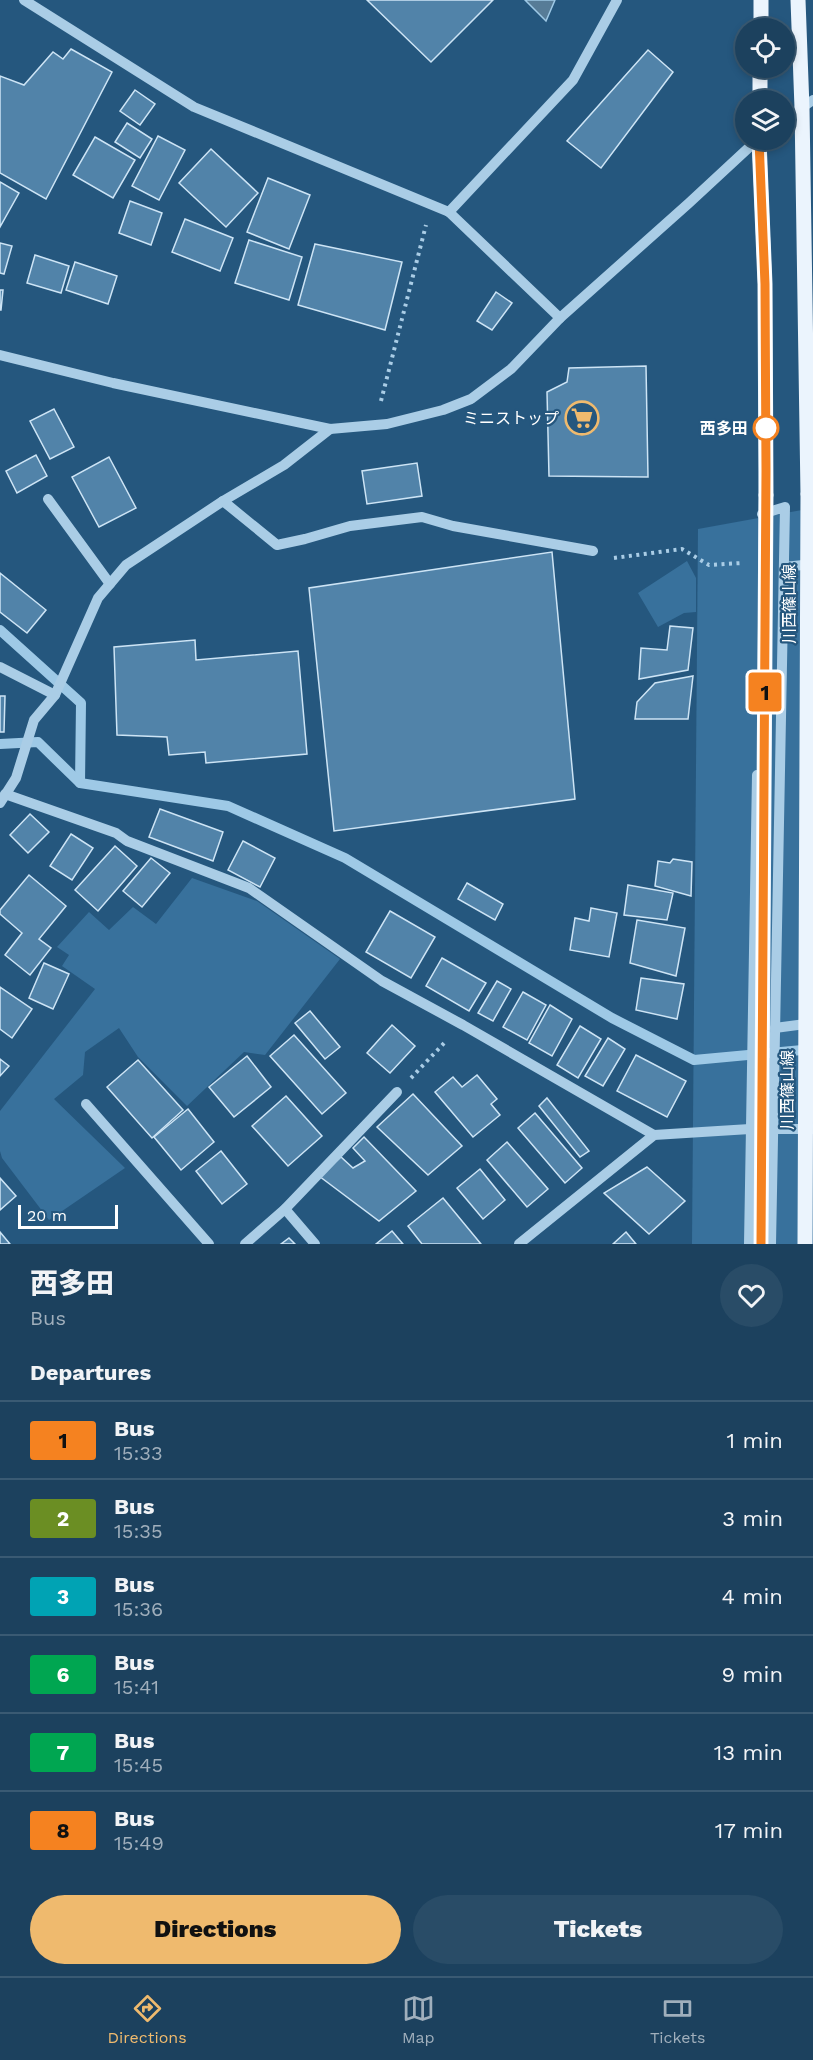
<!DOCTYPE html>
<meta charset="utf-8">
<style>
:root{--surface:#1c415e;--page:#294c67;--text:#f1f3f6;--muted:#a0afbc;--line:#3a5a73;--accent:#efba6e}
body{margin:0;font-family:"Work Sans","Noto Sans JP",sans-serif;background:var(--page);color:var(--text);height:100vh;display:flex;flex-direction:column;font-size:22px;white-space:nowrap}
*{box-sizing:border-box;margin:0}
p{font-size:20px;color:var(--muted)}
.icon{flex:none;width:33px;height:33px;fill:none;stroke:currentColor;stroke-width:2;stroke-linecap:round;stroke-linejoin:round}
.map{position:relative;height:1244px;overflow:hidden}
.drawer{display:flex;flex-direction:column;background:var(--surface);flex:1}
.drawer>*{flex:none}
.badge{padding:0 12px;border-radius:4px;font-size:21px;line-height:39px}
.buttons{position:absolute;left:735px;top:18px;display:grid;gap:12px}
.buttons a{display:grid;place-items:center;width:60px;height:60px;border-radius:50%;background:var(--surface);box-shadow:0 3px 9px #0003,0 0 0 2px var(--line);font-size:30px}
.scale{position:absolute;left:18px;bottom:15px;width:100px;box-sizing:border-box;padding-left:6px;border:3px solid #fff;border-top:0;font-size:16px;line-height:21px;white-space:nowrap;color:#fff;-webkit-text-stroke:4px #25577e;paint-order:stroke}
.map>.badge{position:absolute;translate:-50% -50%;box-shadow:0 0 0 3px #fff}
h2{padding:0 30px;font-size:22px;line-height:54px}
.round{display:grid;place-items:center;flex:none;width:63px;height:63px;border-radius:32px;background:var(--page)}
.overview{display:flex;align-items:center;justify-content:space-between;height:102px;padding:0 30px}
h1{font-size:28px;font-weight:800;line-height:45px}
.primary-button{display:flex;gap:12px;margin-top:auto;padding:12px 30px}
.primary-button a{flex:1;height:69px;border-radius:36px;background:var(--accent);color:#111;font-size:24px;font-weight:800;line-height:69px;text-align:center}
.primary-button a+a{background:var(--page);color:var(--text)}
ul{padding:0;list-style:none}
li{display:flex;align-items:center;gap:18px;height:78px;padding:0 30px;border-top:2px solid var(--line)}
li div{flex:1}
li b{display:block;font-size:22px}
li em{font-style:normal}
li .badge{min-width:66px;font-weight:700;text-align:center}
.tab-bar{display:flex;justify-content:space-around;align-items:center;height:84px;border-top:2px solid var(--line);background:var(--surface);font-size:16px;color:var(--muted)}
.tab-bar a{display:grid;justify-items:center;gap:3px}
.tab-bar .selected{color:var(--accent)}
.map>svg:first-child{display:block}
.green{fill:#38719c}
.water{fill:#577c97;stroke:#9ec9e6;stroke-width:1.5}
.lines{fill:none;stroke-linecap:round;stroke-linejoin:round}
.stream{stroke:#9ec9e6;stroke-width:10}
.building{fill:#5183a9;stroke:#cde4f5;stroke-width:1.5}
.path{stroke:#aacde6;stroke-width:4;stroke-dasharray:3 4.5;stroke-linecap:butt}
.minor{stroke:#aacde6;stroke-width:10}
.major{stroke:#ebf4fd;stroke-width:15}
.major-bridge{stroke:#ebf4fd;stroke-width:15}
.line-casing{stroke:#fff;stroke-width:14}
.line{stroke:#f58220;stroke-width:9}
.stop-dot{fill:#fff;stroke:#f58220;stroke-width:3}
.labels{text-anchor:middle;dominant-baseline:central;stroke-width:4.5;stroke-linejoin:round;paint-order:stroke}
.poi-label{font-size:16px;fill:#fff;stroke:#25577e;text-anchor:end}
.stop-label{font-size:16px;font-weight:bold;fill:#fff;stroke:#25577e;text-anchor:end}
.street-label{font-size:16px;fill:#fff;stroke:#25577e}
</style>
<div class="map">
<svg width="813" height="1244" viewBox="0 0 813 1244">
<rect width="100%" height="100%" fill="#25577e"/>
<g class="green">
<path d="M813 508V1244H692L698 529Z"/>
<path d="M687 561 696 578V612L684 613 658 627 638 593Z"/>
<path d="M192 878 257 901 340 959 265 1055 244 1052 187 1106 138 1057 119 1028 85 1052 83 1075 54 1099 125 1168 49 1220 2 1158 0 1151V1111L95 989 62 966 69 955 57 947 89 912 109 930 133 907 156 924Z"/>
</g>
<path class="water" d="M525 0H555L546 21Z"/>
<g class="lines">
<g class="stream">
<path d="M0 630 81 703 80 783"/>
<path d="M0 744 38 742 80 783 228 806 345 858 612 1018 694 1060 813 1049"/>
</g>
</g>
<g class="building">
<path d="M367 0H493L431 62Z"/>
<path d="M71 49 112 72 46 199 0 173V76L24 85 53 52 63 59Z"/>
<path d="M648 50 673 72 601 168 567 141Z"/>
<path d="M135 90 155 104 140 125 120 111Z"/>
<path d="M127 123 152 139 140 158 115 142Z"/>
<path d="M158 136 185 150 159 200 132 186Z"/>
<path d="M95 137 135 160 113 198 73 175Z"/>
<path d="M211 149 258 193 226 227 179 183Z"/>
<path d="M268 178 310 195 289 249 247 232Z"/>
<path d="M0 182 19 193 0 227Z"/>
<path d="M130 201 162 213 151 245 119 233Z"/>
<path d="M185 219 233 238 220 271 172 252Z"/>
<path d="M249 240 302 257 289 300 235 283Z"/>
<path d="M0 243 12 246 4 274 0 273Z"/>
<path d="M315 244 402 262 385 330 298 305Z"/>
<path d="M35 255 69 266 61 293 27 283Z"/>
<path d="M75 262 117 276 108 304 66 290Z"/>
<path d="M0 290H3L1 310H0Z"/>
<path d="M496 292 512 303 492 330 477 321Z"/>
<path d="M646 366 648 477 549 476 547 392 567 382 569 368Z"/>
<path d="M54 409 74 447 50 459 30 421Z"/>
<path d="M36 455 47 476 17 493 6 471Z"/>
<path d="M109 457 136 508 99 527 72 477Z"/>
<path d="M417 463 422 496 367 504 362 471Z"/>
<path d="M552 552 575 799 334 831 309 588Z"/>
<path d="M0 573 46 610 27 633 0 612Z"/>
<path d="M670 626 693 628 688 670 639 679 641 648 667 650Z"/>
<path d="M195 640 196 660 298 651 307 754 206 763 205 752 169 755 167 737 117 735 114 647Z"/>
<path d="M693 676 688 719H635L637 702 655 683Z"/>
<path d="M0 696H5L4 732H0Z"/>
<path d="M160 809 223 832 213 861 149 837Z"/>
<path d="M30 814 49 832 28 853 10 835Z"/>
<path d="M71 834 93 848 72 880 50 866Z"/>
<path d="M243 841 275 858 260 887 228 870Z"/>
<path d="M115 846 137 866 98 911 75 890Z"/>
<path d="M151 858 170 873 142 907 123 891Z"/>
<path d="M673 859 692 862 691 896 655 886 658 861 670 863Z"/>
<path d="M29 875 66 906 39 939 51 948 30 975 5 955 22 933 0 914V910Z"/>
<path d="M467 883 503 904 495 920 458 899Z"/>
<path d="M628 885 673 893 667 920 624 915Z"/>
<path d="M591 908 617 913 609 957 570 950 575 918 589 921Z"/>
<path d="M390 911 435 937 411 978 366 952Z"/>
<path d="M637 920 685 928 676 976 630 963Z"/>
<path d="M442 958 486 983 469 1011 426 986Z"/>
<path d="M44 963 69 974 53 1009 29 998Z"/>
<path d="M641 978 684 984 677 1019 636 1010Z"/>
<path d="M497 981 511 989 493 1021 478 1013Z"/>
<path d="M0 987 32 1009 12 1038 0 1029Z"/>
<path d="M523 992 546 1005 527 1040 503 1027Z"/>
<path d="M550 1005 572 1019 552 1056 529 1043Z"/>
<path d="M310 1011 340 1047 325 1059 295 1023Z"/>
<path d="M392 1025 415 1046 390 1073 367 1053Z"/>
<path d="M580 1026 601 1039 578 1078 557 1065Z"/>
<path d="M294 1035 346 1093 322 1114 270 1056Z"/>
<path d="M608 1038 625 1049 603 1086 585 1076Z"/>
<path d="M636 1055 686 1081 667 1117 617 1091Z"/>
<path d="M247 1056 271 1087 234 1117 209 1087Z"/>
<path d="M0 1059 9 1066 0 1076Z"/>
<path d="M138 1060 183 1110 152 1138 107 1087Z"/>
<path d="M477 1075 497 1099 491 1104 500 1115 473 1137 435 1092 453 1077 462 1087Z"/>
<path d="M413 1094 462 1146 428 1175 377 1127Z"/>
<path d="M286 1096 322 1136 288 1166 252 1126Z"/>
<path d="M547 1098 589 1151 580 1157 539 1106Z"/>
<path d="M188 1109 214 1142 181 1170 154 1137Z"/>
<path d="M535 1113 582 1168 565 1183 518 1128Z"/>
<path d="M364 1137 416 1191 379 1221 319 1176 341 1157 353 1168 365 1161 353 1148Z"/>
<path d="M507 1142 548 1189 527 1207 487 1160Z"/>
<path d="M221 1151 247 1184 222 1204 196 1171Z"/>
<path d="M647 1167 685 1201 649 1234 604 1193Z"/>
<path d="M480 1169 505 1200 483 1219 457 1188Z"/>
<path d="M0 1178 16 1196 0 1210Z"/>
<path d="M443 1198 481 1244H422L408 1226Z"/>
<path d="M392 1231 403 1244H376Z"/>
<path d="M0 1232 10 1244H0Z"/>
<path d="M626 1232 636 1244H613Z"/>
<path d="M289 1238 295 1244H281Z"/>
</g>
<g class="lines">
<g class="path">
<path d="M381 401 426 225"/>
<path d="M614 558 682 549 709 565 742 563"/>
<path d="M411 1078 447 1040"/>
</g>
<g class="minor">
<path d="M24 0 194 107 449 212 560 318"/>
<path d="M784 120 813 100"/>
<path d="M449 212 573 80 617 0"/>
<path d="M0 355 113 383 330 429 387 424 443 410 471 399 511 369 560 318 689 203 757 140"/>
<path d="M48 499 110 584"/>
<path d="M223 501 277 545 305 539 350 526 422 517 453 526 593 551"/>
<path d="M762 514 785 507 771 1244"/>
<path d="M784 567 813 564"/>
<path d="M0 667 55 695"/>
<path d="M5 794 116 833 127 841 249 888 382 981 463 1025 654 1135"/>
<path d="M0 803 16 778 34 720 55 695 98 598 126 565 223 501 284 465 330 429"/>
<path d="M775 1028 813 1023"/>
<path d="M86 1104 209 1244"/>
<path d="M772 1129H813"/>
<path d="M285 1209 315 1244"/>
<path d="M245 1244 285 1209 397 1092"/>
<path d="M519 1244 654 1135 750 1129"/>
<path d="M749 1244 757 775"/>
</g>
<g class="major">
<path d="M761 0V28"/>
<path d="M798 0 802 108 808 494"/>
<path d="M760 100V68"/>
<path d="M759 140 765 284 766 495"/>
</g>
<g class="major-bridge">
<path d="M761 1244 766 495"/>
<path d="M805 1244 808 494"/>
</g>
</g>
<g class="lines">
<g class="line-casing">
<path id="line" d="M759 140 765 284 766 471 761 1244"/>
</g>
<use href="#line" class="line"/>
</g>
<defs>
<g id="supermarket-ring" transform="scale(1.725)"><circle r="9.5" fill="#25577e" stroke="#efba6e" stroke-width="1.5"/><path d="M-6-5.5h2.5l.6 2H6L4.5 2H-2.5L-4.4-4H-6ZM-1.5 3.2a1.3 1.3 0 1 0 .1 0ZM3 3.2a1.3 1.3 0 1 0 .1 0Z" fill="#efba6e"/></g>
</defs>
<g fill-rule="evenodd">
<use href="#supermarket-ring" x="582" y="418"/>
</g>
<circle class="stop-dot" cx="766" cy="428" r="12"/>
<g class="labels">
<g class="poi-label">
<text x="559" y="418">ミニストップ</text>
</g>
<g class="stop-label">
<text x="748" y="428">西多田</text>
</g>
<g class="street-label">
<text transform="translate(789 604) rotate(-90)">川西篠山線</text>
<text transform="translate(787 1090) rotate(-90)">川西篠山線</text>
</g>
</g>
</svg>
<div class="buttons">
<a><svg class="icon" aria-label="locate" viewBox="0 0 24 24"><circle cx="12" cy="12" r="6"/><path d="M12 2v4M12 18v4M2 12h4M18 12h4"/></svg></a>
<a><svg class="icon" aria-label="layers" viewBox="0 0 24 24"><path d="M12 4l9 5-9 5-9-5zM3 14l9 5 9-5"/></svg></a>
</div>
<div class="scale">20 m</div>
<b class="badge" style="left:765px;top:692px;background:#f58220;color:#111">1</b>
</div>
<section class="drawer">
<div class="overview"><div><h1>西多田</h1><p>Bus</p></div><a class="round"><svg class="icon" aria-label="heart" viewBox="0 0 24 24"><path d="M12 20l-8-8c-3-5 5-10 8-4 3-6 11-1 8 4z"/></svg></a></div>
<h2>Departures</h2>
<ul>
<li><span class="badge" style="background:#f58220;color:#111">1</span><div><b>Bus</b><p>15:33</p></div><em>1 min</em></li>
<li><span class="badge" style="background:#6b8e23;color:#fff">2</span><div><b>Bus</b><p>15:35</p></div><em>3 min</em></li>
<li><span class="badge" style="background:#00a3b4;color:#fff">3</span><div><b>Bus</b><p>15:36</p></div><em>4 min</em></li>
<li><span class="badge" style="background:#00a651;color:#fff">6</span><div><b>Bus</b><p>15:41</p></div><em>9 min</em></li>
<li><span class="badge" style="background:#00a651;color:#fff">7</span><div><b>Bus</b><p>15:45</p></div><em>13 min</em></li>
<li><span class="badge" style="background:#f58220;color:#111">8</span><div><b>Bus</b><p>15:49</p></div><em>17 min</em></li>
</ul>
<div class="primary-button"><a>Directions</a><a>Tickets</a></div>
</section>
<nav class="tab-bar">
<a class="selected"><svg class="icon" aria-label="directions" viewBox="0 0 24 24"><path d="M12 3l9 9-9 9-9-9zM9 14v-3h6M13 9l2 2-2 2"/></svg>Directions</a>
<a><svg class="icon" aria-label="map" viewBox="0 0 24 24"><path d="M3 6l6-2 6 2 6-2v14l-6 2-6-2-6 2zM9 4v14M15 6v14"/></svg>Map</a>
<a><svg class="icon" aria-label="tickets" viewBox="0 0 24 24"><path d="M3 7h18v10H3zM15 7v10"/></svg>Tickets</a>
</nav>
